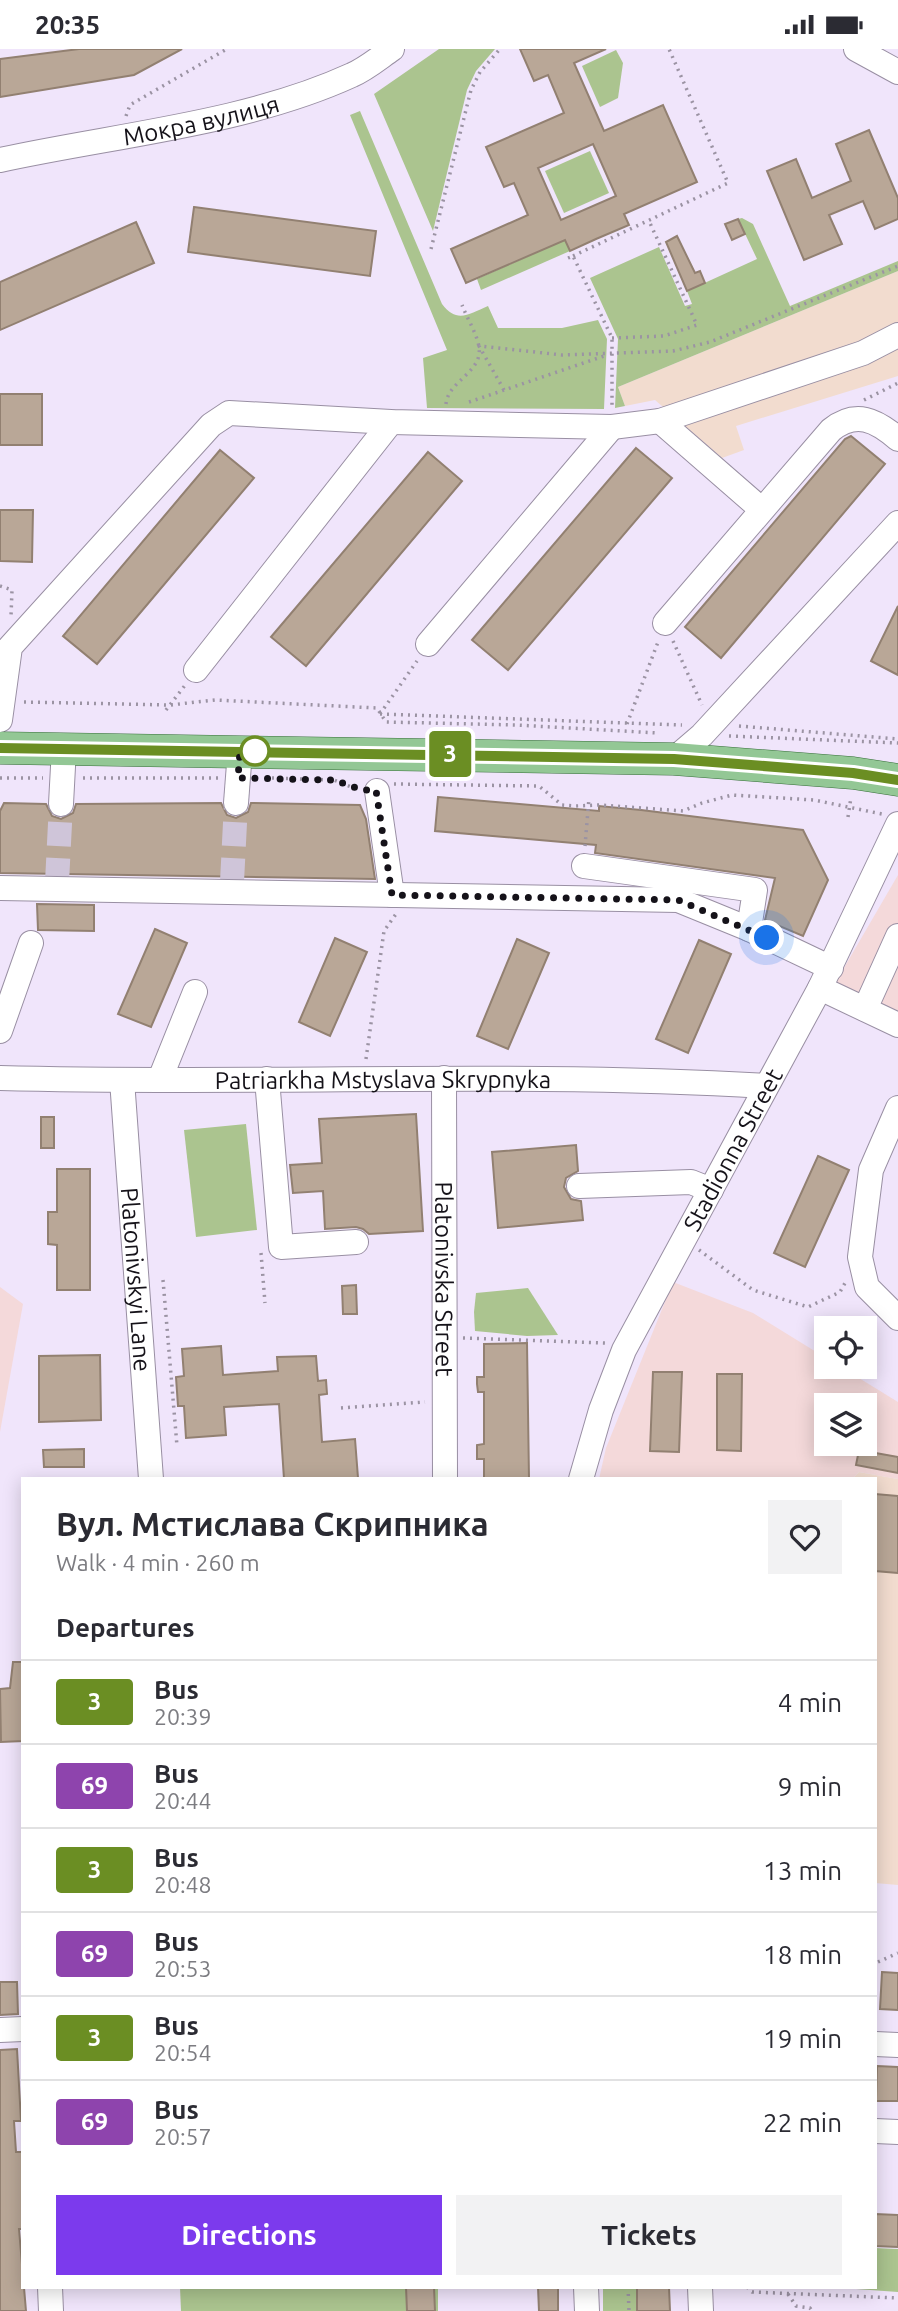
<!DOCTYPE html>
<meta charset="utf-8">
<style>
:root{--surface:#fff;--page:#f2f2f3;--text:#2b2b33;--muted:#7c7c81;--line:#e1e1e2;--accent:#7c3aed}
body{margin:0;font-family:Ubuntu,sans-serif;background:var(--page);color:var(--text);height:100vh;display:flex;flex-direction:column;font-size:26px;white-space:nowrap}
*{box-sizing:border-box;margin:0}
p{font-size:23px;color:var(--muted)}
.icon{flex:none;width:38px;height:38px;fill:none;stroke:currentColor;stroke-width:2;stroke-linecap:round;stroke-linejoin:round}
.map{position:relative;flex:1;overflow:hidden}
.panel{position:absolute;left:21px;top:1428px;width:856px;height:812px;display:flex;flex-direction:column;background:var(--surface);border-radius:0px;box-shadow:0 4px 18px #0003}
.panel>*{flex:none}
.badge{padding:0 14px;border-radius:5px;font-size:24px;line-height:46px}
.buttons{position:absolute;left:814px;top:1267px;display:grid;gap:14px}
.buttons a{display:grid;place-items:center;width:63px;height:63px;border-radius:0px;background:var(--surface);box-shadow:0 4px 18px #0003;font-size:35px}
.you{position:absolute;width:35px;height:35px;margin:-18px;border:5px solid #fff;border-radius:50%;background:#1a73e8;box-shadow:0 0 0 10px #1a73e833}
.map>.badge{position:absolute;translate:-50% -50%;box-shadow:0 0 0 4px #fff}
h2{padding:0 35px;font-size:26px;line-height:63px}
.round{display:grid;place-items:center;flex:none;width:74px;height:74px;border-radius:0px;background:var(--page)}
.overview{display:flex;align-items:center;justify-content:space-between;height:119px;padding:0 35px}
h1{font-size:33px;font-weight:600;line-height:52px}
.action{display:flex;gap:14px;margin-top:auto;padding:14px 35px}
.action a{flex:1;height:80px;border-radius:0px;background:var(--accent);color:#fff;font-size:28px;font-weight:600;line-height:80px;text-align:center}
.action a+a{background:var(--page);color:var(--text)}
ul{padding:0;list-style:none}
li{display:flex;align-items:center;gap:21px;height:84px;padding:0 35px;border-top:2px solid var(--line)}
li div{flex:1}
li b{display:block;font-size:26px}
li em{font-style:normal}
li .badge{min-width:77px;font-weight:700;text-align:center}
.status{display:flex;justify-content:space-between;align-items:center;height:49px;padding:0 35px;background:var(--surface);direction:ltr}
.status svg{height:19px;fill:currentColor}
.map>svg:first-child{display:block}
.commercial{fill:#f4d9da;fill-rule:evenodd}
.industrial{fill:#f2dccf}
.green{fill:#abc48f}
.building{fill:#b9a797;stroke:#928071;stroke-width:2;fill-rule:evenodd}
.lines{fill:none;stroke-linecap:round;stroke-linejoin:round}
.minor-tunnel{stroke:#cfc5d9;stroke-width:24;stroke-dasharray:24 12;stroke-linecap:butt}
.minor-casing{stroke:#998fa3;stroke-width:26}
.major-casing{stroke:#38703b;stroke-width:33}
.path{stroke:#9b93a3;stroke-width:3.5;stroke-dasharray:2 5;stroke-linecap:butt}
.minor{stroke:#fff;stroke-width:24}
.major{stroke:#93c795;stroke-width:32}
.line-casing{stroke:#fff;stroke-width:16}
.line{stroke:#6b8e23;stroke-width:10}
.walk{stroke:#151219;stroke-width:7;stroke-dasharray:0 12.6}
.stop-dot{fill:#fff;stroke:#6b8e23;stroke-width:3.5}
.labels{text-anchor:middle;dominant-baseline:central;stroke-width:7;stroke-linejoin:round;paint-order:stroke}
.street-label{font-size:24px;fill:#151219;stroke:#faf6fe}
</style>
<div class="status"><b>20:35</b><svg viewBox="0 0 49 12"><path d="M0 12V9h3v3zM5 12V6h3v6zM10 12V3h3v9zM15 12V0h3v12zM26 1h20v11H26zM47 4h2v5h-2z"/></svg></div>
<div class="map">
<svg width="898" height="2262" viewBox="0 0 898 2262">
<rect width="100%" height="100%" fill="#f0e5fb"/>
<g class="commercial">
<path d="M898 826V967L834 936Z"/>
<path d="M673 1233 753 1264 826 1309V1318H841L898 1353V1430L859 1423 852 1430 769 1428V1430H599L606 1399ZM826 1356H864V1395H826Z"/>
<path d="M0 1238 23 1255 0 1383Z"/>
</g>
<g class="industrial">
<path d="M898 222V327L736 377 744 401 722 409 655 351 625 357 618 338Z"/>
<path d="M859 1423 898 1430V1836L875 1834V1430H852Z"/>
</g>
<g class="green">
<path d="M439 0H495L476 22 467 41 433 182 374 45Z"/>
<path d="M616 1 623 14 618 49 600 58 582 17Z"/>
<path d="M360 62 442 255C457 275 469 265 488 257L498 279H562L598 271 607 290 604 360 427 359 423 309 447 301 350 66Z"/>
<path d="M590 102 609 144 564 164 545 122Z"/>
<path d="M742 169 753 175 790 257 898 212V222L618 338 625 357 615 359 618 290 590 229 659 198 685 257 692 255 687 242 757 210 738 170Z"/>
<path d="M565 191 570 202 481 241 477 230Z"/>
<path d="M246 1075 257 1181 196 1188 184 1081Z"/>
<path d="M528 1239 558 1286 527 1287 475 1282 474 1263 476 1244Z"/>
<path d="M875 2199 898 2200V2243L828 2238H875Z"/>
<path d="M180 2238H438V2262H181Z"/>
<rect x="603" y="2238" width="34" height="24"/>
</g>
<g class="building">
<path d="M79 0H182L134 26 0 48V10Z"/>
<path d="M520 0H606L574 14 604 82 663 56 697 133 624 165 629 176 596 190 570 202 565 191 466 234 451 200 528 166 514 134 504 138 486 98 564 64 548 26 534 32ZM593 95 616 147 561 171 538 119Z"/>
<path d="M869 81 898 149V170L875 180 863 152 829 166 842 195 804 211 767 122 796 110 812 149 851 132 836 95Z"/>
<path d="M194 158 376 182 370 227 188 203Z"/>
<path d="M738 170 745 185 732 191 725 175Z"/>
<path d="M136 173 154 214 0 281V233Z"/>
<path d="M677 187 695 224 700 222 705 234 687 242 666 193Z"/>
<rect x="0" y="345" width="42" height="51"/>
<path d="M851 387 885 415 721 609 685 578 845 390Z"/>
<path d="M636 399 672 429 508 621 472 591Z"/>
<path d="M220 401 254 429 97 615 63 587Z"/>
<path d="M428 403 462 432 306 617 271 588Z"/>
<path d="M0 461H33L32 513 0 512Z"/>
<path d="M898 557V626L871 612Z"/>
<path d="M438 748 599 762V757L641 761 803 781 828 831 803 887 765 871 775 829 595 804 596 796 435 782Z"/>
<path d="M4 754 46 755 52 767 61 770 73 764 76 755 221 754 227 766 236 769 248 763 251 754 360 756 366 770 375 830 0 824V762Z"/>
<path d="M37 855 94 856V882L38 881Z"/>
<path d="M155 880 187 894 151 978 118 965Z"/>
<path d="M335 889 367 903 330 987 299 973Z"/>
<path d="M517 890 549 904 508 1000 477 987Z"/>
<path d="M699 891 731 905 688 1004 656 990Z"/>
<path d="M416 1065 423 1182 369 1185 363 1180 356 1178 325 1180 323 1142 293 1144 290 1116 322 1114 319 1070Z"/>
<rect x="41" y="1068" width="13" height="31"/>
<path d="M576 1096 578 1122 566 1129 564 1138 571 1150 581 1152 583 1171 498 1179 492 1103Z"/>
<path d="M818 1107 849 1121 805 1218 774 1204Z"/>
<path d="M57 1120H90V1241H57V1196L48 1195V1163H57Z"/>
<path d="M356 1236 357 1265H343L342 1237Z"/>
<path d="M527 1294 529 1430H484V1410H477V1396L484 1395V1343H478L477 1335V1328H484V1295Z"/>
<path d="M221 1297 223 1326 278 1322 277 1308 316 1307 318 1332 326 1331 327 1345 319 1346 322 1393 355 1390 358 1429 284 1430 279 1355 224 1358 226 1386 186 1389 184 1357H178L176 1328 184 1327 182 1300Z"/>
<path d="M100 1306 101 1371 39 1373V1307Z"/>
<path d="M653 1323H682L679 1403 650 1402Z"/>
<path d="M717 1325H742L741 1402 717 1401Z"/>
<path d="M84 1400V1418H44L43 1401Z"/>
<path d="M859 1401 898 1408V1424L856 1416Z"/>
<path d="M875 1445 898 1447V1524L875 1522Z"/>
<path d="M13 1613H23V1692L1 1693 0 1640 10 1639Z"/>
<path d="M882 1923 898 1924V1961L880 1960Z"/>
<path d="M0 1933H17L18 1965 0 1966Z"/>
<path d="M17 2000 21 2072H14L16 2103H23V2180H19L26 2262H0V2001Z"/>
<path d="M877 2017 898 2018V2052H876Z"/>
<path d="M875 2165 898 2166V2198L875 2197Z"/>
<path d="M406 2238H434L435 2262H407Z"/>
<path d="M538 2238H558V2262H539Z"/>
<path d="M637 2238H669L670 2262H637Z"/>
</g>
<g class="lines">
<g class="minor-tunnel">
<path d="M57 833 61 755"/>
<path d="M232 833 236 754"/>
</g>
<g class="minor-casing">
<g id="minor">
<path d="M856 0 898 23"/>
<path id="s1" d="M0 111C114 86 245 75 352 26 366 20 379 9 392 0"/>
<path d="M660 372 761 460"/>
<path d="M665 574 831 381C856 361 876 371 898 390"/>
<path d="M428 595 612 378"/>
<path d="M196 621 391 373"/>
<path d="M0 671 10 598 211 376 229 364 391 373 612 378 660 372 863 304 898 286"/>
<path d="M674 710 702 686 898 474"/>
<path d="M377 742 392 846"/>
<path d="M236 754 240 702"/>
<path d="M61 755 64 699"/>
<path d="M584 817 755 841 749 880"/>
<path d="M0 839 678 851 749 880 831 919"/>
<path d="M820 939 898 976"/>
<path d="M865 960 898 887"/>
<path d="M0 982 31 894"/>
<path id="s2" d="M0 1029C255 1036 511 1022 766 1037"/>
<path id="s3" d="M444 1029 445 1430"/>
<path d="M160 1030 195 943"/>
<path d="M267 1030 281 1198 356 1193"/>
<path id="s4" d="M122 1031 151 1430"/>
<path d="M898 1059 871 1121 860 1208 867 1238 898 1269"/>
<path d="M579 1137 691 1133 711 1141"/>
<path id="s5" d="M581 1430 601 1361 624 1301 820 939 898 775"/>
<path d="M0 1981 23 1980"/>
<path d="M875 1995 898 1996"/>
<path d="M875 2082 898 2083"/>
<path d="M50 2238 51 2262"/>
<path d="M586 2238 587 2262"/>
<path d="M700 2238 701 2262"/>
</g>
</g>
<g class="major-casing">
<path id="major" d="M0 699 674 710 853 724 898 731"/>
</g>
<g class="path">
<path d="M126 67 130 56 227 0"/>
<path d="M431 200 471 41 480 23 500 0"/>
<path d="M573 207 728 134 669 0"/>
<path d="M568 209 573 207 612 289V358"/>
<path d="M612 289 664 287 697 276 649 172"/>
<path d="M504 341 479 297 562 306 673 302 710 293 898 217"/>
<path d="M864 351 898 334"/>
<path d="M469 353 607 306"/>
<path d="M446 355C448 332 483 323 479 298 477 285 467 269 462 256"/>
<path d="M0 537 12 541 11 567"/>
<path d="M673 592 702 656"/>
<path d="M24 653 170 656 215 651 377 659 386 673 516 676 658 684"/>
<path d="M166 661 186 635"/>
<path d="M380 665 682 676"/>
<path d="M380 665 417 612"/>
<path d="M627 675 658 593"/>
<path d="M739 677 898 690"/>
<path d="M729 687 898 694"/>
<path d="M0 729H43"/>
<path d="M83 729H218"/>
<path d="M272 729 334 731 356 740"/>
<path d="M394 735 539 737 562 756 575 757 600 756 683 762 702 754 732 746 814 751 882 765"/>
<path d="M848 768 851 748"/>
<path d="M585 797 589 749"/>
<path d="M366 1010 384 882 396 865"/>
<path d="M699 1201 753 1241 808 1258 840 1243 845 1234"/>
<path d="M261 1204 265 1254"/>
<path d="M163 1231 177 1397"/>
<path d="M463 1289 606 1294"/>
<path d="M341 1359 425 1353"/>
<path d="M878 1913 898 1904"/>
<path d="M628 2238 629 2262"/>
<path d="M747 2238 752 2243 898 2249"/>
<path d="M788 2245 796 2257 810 2259 812 2262"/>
</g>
<use href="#minor" class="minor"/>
<use href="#major" class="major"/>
</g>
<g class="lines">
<g class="line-casing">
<path id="line" d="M0 699 674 710 853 724 898 731"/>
</g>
<use href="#line" class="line"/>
<path class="walk" d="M255 702H257H240L238 729 334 731 362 741H376L392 846 678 851 767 889"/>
</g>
<circle class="stop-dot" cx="255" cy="702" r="14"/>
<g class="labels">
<g class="street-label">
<text stroke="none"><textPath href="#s1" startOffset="205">Мокра вулиця</textPath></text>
<text stroke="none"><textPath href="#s2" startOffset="383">Patriarkha Mstyslava Skrypnyka</textPath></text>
<text stroke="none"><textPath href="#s5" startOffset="364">Stadionna Street</textPath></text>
<text stroke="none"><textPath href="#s3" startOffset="201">Platonivska Street</textPath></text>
<text stroke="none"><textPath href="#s4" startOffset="200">Platonivskyi Lane</textPath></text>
</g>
</g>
</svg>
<div class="buttons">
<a><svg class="icon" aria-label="locate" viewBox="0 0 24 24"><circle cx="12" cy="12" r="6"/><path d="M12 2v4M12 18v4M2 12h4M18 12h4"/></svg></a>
<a><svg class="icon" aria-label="layers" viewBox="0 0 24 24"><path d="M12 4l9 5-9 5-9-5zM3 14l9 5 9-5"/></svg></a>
</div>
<div class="you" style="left:767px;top:889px"></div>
<b class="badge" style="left:450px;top:705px;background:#6b8e23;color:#fff">3</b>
<section class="panel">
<div class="overview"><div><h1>Вул. Мстислава Скрипника</h1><p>Walk · 4 min · 260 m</p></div><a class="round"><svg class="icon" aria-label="heart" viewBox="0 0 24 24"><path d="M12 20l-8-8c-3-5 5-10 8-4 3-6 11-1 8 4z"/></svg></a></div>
<h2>Departures</h2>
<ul>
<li><span class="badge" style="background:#6b8e23;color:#fff">3</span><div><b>Bus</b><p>20:39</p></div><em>4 min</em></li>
<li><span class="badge" style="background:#8e44ad;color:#fff">69</span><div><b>Bus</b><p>20:44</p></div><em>9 min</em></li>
<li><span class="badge" style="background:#6b8e23;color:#fff">3</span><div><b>Bus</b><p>20:48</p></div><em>13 min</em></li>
<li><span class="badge" style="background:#8e44ad;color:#fff">69</span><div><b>Bus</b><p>20:53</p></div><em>18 min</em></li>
<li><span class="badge" style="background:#6b8e23;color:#fff">3</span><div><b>Bus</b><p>20:54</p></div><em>19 min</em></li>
<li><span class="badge" style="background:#8e44ad;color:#fff">69</span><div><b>Bus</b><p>20:57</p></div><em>22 min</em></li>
</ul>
<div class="action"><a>Directions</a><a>Tickets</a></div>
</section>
</div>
